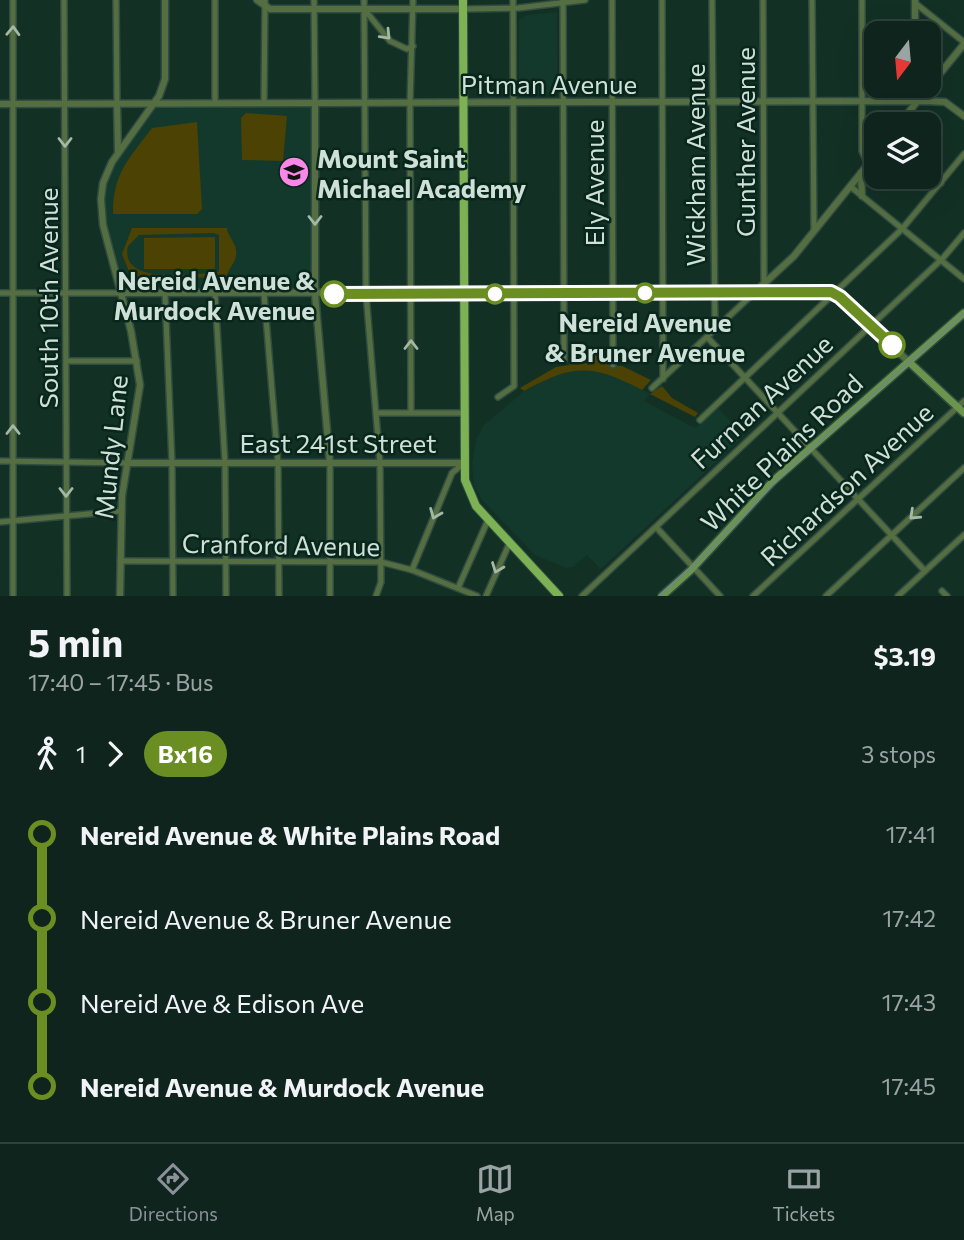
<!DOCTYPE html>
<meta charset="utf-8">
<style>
:root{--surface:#0e241c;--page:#172c25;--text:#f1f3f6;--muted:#9ba4a3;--line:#2e413b;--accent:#8c9099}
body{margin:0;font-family:Commissioner,sans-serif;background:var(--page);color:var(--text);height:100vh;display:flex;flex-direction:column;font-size:26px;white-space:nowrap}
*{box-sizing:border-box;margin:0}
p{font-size:23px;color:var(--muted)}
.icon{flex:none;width:38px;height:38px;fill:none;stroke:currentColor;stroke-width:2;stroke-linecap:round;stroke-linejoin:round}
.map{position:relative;height:596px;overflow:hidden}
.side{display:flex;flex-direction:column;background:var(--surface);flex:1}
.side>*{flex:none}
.badge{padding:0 14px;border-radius:23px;font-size:24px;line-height:46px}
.needle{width:46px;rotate:196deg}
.controls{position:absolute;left:864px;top:21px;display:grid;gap:14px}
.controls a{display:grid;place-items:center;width:77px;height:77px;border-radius:14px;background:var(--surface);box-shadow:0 7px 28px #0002,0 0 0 2px var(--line);font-size:35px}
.map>.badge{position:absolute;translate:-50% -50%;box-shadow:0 0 0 4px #fff}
.legs{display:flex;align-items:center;gap:10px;height:77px;padding:0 28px;font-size:23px}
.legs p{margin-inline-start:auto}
.headline{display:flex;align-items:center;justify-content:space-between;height:119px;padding:0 28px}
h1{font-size:38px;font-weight:700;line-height:52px}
ul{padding:0 28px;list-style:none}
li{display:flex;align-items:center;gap:24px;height:84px;font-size:26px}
li i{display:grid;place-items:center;width:10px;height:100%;margin:0 9px;background:currentColor}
li i::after{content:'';width:18px;height:18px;margin:-9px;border:5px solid;border-radius:50%;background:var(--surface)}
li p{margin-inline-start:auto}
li:first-child i{background:linear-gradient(#0000 50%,currentColor 0)}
li:last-child i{background:linear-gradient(currentColor 50%,#0000 0)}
.dock{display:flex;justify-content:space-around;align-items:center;height:98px;border-top:2px solid var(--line);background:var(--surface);font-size:19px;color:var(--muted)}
.dock a{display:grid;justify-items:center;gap:4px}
.dock .current{color:var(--accent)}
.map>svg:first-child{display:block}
.built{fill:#12392b}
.green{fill:#4b4204;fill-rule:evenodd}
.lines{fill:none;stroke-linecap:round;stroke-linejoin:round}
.minor-casing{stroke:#314c42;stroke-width:8}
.tertiary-casing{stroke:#314c42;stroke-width:9}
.secondary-casing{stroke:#314c42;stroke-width:10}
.primary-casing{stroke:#314c42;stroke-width:10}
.minor{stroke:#546e42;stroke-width:5}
.tertiary{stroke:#546e42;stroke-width:6}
.secondary{stroke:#6b954c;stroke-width:7}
.primary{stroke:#7cb253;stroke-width:8}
.rail{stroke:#70877e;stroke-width:2}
.oneway{stroke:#a4b8a4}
.line-1-casing{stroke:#fff;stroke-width:16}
.line-1{stroke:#6b8e23;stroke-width:10}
.stop-1-dot{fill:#fff;stroke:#6b8e23;stroke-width:3.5}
.labels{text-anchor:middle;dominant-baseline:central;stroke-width:5;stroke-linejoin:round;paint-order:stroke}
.street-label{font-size:26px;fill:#cfe0d8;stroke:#08261c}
.poi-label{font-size:26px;font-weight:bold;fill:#cfe0d8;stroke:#08261c;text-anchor:start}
.stop-label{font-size:26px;font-weight:bold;fill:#cfe0d8;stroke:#08261c;text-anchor:end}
</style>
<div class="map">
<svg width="964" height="596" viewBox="0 0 964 596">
<rect width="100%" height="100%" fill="#133025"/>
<g class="built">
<path d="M557 12V95H519V20L527 15Z"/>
<path d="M312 107V290L124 291 102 210V193L115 160 154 108Z"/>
<path d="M582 369 617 377 650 394 644 401 695 428 717 407 744 436 601 569 587 555 573 567 566 568 535 555 482 500 474 485 472 464 476 440 483 426 524 391 555 374Z"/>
</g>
<g class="green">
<path d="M246 113 287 116 283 161 242 160 241 118Z"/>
<path d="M197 122 202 209 197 214H113C113 173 128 160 152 128Z"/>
<path d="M132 228H227C228 237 235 241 236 250 238 262 228 267 227 277L132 279 122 254ZM213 233 219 235V271L215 273C191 273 119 286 128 246L139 235Z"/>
<path d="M215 237V269H144V238Z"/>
<path d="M579 352 610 356V366H622L651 380 642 390C591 364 574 364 524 391L520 388 556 367 569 365 571 356H578Z"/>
<path d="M662 386 672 398 698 413 695 417 650 394Z"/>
</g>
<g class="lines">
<g class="minor-casing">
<g id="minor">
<path d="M64 0 67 596"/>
<path d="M116 0 117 103"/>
<path d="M215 0V103"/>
<path d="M314 0 315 103"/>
<path d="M364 0 366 294 380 463 381 582 376 596"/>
<path d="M563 0 564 360"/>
<path d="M612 0 613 365"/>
<path d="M662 0 663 379"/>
<path d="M712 0 715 331"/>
<path d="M763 0 764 284"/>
<path d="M812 0 814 231"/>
<path d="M862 0V151L868 165"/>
<path d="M915 3 964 42"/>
<path d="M364 9 390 41 407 49 413 46"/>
<path d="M463 9 518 8 585 0"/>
<path d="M264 103 265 0"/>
<path d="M929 174 941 183"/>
<path d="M851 187 964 279"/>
<path d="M0 293H121"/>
<path d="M165 294 172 463 173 596"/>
<path d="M215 294 225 463 226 596"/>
<path d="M264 294 278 463 279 596"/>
<path d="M708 338 925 571"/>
<path d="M67 361H137"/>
<path d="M652 388 755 292"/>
<path d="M498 397 514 386 513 0"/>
<path d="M376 413H464"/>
<path d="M411 413 410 103 413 0"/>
<path d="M700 420 902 229 964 154"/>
<path d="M0 461 127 463"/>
<path d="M330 464V596"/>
<path d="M0 522 121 511"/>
<path d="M656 527 720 596"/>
<path d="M120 561 381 562 412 570 477 596"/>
<path d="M412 570 452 473 464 463"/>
<path d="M458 588 488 520"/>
<path d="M942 591 947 596"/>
<path d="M13 596V0"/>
<path d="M486 596 510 542"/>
<path d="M582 596 943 258 964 233"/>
<path d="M753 596 964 401"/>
<path d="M826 596 964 468"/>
<path d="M898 596 964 535"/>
</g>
</g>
<g class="tertiary-casing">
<g id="tertiary">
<path d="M257 0 270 9H463"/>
<path d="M915 33V0"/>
<path d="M915 86 918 101"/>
<path d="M117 103 118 153"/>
<path d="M315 103V294L330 464"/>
<path d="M0 104 926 101 945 102 964 116"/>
<path d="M899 124 964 44"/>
<path d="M861 173 862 196"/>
<path d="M755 292 794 256 877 153"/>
<path d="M121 293 831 292 840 297 909 362"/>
<path d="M127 463H464"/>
<path d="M120 596 122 496 140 385 131 331 103 225 101 199 103 183 112 162 159 96 165 79V0"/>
</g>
</g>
<g class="secondary-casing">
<g id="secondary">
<path d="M909 362 964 413"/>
<path d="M662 596 691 570 772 482 964 313"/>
</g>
</g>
<g class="primary-casing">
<path id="primary" d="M463 0 465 480 476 506 559 596"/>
</g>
<use href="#minor" class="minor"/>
<use href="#tertiary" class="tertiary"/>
<use href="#secondary" class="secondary"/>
<use href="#primary" class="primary"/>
<path class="rail" d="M659 596 701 559 788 469 964 314"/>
</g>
<defs><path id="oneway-chevron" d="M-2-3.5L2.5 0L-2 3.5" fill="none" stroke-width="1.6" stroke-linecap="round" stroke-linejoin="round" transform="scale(1.75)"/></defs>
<g class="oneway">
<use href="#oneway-chevron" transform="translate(13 31) rotate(-88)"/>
<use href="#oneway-chevron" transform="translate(386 35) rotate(46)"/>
<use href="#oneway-chevron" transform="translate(65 142) rotate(90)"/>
<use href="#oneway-chevron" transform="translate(315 220) rotate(90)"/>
<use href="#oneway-chevron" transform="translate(411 345) rotate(-90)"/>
<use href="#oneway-chevron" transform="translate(13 430) rotate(-90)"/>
<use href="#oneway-chevron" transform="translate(66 492) rotate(90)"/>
<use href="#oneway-chevron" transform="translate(435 514) rotate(112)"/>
<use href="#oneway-chevron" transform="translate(914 515) rotate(137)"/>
<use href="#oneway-chevron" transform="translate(497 568) rotate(111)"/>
</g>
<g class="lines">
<g class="line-1-casing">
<path id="line-1" d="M334 294 831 292 840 297 892 345"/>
</g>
<use href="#line-1" class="line-1"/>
</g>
<defs>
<g id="school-disc" transform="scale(1.575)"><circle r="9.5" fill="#f987e8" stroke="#08261c"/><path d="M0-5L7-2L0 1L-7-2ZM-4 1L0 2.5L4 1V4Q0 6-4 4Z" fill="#111"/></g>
</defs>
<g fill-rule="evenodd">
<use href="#school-disc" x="294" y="172"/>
</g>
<g class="stop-1-dot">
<circle cx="645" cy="293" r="9"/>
<circle cx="334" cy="294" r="12"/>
<circle cx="495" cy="294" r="9"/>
<circle cx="892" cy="345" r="12"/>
</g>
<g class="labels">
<g class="street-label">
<text x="549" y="83">Pitman Avenue</text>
<text transform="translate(744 142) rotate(-90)">Gunther Avenue</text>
<text transform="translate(694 165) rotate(-90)">Wickham Avenue</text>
<text transform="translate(593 183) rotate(-90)">Ely Avenue</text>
<text transform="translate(47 298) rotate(-90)">South 10th Avenue</text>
<text transform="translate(761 401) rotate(-43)">Furman Avenue</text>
<text x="338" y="442">East 241st Street</text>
<text transform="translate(110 447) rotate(-84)">Mundy Lane</text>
<text transform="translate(781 452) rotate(-44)">White Plains Road</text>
<text transform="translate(846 484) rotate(-43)">Richardson Avenue</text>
<text transform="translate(281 544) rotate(1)">Cranford Avenue</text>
</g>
<g class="poi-label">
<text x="317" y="157">Mount Saint<tspan x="317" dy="30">Michael Academy</tspan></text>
</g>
<g class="stop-label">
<text x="315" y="279">Nereid Avenue &amp;<tspan x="315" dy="30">Murdock Avenue</tspan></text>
<text x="645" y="321" text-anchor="middle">Nereid Avenue<tspan x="645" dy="30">&amp; Bruner Avenue</tspan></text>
</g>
</g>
</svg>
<div class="controls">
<a><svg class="needle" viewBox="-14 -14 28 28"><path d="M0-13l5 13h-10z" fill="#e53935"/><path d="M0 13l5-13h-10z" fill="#9ba4a3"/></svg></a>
<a><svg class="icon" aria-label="layers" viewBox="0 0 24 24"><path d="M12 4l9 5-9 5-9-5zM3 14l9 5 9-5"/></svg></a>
</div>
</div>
<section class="side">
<div class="headline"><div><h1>5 min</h1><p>17:40 – 17:45 · Bus</p></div><b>$3.19</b></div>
<div class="legs"><svg class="icon" aria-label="walk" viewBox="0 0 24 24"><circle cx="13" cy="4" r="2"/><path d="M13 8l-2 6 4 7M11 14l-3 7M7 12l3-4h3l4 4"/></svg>1<svg class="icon" aria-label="forward" viewBox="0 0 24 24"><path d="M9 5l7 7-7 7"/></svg><b class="badge" style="background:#6b8e23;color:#fff">Bx16</b><p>3 stops</p></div>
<ul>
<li><i style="color:#6b8e23"></i><b>Nereid Avenue &amp; White Plains Road</b><p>17:41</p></li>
<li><i style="color:#6b8e23"></i><span>Nereid Avenue &amp; Bruner Avenue</span><p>17:42</p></li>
<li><i style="color:#6b8e23"></i><span>Nereid Ave &amp; Edison Ave</span><p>17:43</p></li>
<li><i style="color:#6b8e23"></i><b>Nereid Avenue &amp; Murdock Avenue</b><p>17:45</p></li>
</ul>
</section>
<nav class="dock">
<a class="current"><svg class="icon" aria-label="directions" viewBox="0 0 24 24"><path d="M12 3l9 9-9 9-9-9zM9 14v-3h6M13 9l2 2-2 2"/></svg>Directions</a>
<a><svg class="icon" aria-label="map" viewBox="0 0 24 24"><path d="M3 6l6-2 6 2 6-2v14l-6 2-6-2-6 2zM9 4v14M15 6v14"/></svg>Map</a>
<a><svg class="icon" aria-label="tickets" viewBox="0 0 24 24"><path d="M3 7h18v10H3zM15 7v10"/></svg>Tickets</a>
</nav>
